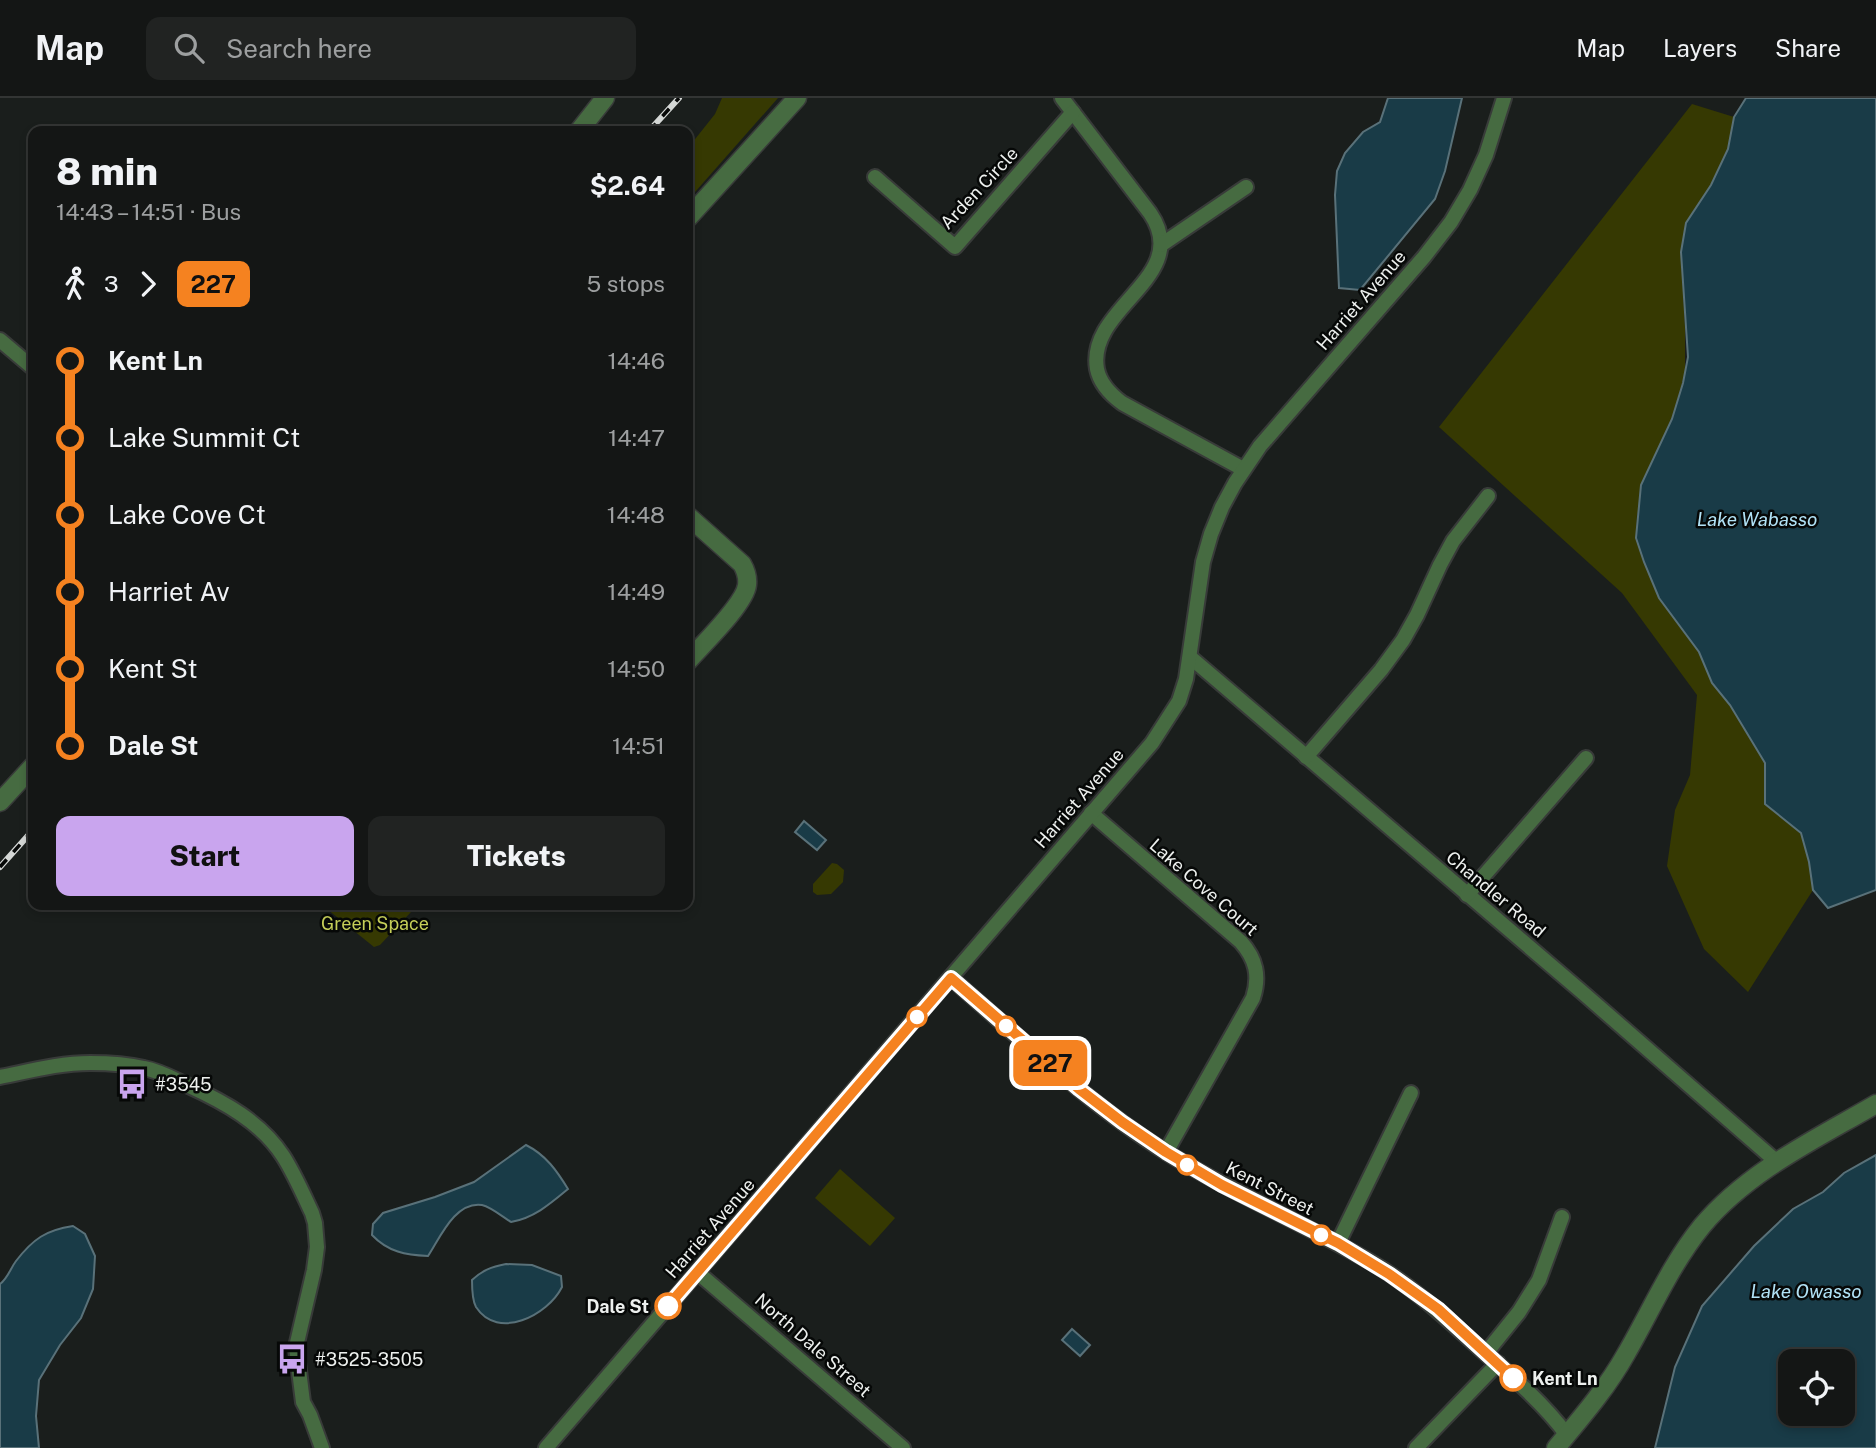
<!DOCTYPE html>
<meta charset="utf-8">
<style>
:root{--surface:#141615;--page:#212322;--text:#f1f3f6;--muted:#9d9fa0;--line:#333534;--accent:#c9a5ee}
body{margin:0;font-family:"Public Sans",sans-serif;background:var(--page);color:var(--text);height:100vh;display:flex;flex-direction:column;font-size:26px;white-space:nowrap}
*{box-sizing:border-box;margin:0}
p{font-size:23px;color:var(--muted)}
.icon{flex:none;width:38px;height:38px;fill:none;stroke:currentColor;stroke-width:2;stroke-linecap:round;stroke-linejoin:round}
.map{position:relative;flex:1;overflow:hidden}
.panel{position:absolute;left:28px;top:28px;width:665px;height:784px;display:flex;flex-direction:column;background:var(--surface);border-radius:14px;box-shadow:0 4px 10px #0003,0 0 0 2px var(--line)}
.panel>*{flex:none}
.badge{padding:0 14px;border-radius:10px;font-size:24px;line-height:46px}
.buttons{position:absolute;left:1778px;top:1251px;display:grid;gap:14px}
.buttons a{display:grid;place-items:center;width:77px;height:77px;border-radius:14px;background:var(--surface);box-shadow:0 4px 10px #0003,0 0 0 2px var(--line);font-size:35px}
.map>.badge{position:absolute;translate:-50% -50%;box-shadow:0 0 0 4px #fff}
.legs{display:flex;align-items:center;gap:10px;height:77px;padding:0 28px;font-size:23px}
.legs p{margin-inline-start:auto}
.head{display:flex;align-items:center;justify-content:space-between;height:119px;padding:0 28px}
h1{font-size:38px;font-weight:800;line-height:52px}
.button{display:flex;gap:14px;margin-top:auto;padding:14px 28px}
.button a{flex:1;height:80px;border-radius:14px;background:var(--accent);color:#111;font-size:28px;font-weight:800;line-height:80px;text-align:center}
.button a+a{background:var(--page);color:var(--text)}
ul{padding:0 28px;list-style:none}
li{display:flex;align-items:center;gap:24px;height:77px;font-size:26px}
li i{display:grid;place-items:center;width:10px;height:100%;margin:0 9px;background:currentColor}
li i::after{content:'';width:18px;height:18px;margin:-9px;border:5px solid;border-radius:50%;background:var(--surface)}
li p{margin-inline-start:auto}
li:first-child i{background:linear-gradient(#0000 50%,currentColor 0)}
li:last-child i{background:linear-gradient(currentColor 50%,#0000 0)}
header{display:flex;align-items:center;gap:42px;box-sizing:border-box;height:98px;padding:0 35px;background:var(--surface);border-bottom:2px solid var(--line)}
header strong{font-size:33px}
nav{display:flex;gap:38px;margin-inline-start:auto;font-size:24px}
.search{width:490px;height:63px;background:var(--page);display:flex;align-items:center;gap:18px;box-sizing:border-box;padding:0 24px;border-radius:14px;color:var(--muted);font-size:26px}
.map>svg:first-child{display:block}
.green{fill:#363902}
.water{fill:#193b47;stroke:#597179;stroke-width:2;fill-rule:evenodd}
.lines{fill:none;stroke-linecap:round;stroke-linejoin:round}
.minor-casing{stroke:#383b39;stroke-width:18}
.tertiary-casing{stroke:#383b39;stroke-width:21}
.minor{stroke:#466b41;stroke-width:14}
.tertiary{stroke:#466b41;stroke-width:18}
.rail-casing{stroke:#d5d8d6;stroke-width:6}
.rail{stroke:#060807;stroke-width:3.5;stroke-dasharray:10;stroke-linecap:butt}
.line-1-casing{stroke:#fff;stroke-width:16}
.line-1{stroke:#f58220;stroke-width:10}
.stop-1-dot{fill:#fff;stroke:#f58220;stroke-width:3.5}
.labels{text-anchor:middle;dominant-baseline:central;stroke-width:5;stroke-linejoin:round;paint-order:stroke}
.street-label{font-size:18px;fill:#edf0ee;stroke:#060807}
.park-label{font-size:18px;fill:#c6cf59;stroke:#060807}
.poi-label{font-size:18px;fill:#edf0ee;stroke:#060807;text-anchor:start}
.stop-label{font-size:18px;font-weight:bold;fill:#edf0ee;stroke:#060807;text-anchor:end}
.water-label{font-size:19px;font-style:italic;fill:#b1e2f6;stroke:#060807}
</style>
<header>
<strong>Map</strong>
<div class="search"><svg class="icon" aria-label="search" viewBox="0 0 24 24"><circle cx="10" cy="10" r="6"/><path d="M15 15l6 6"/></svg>Search here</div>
<nav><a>Map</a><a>Layers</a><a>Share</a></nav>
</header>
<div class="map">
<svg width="1876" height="1350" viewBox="0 0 1876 1350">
<rect width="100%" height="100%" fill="#1a1e1c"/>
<g class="green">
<path d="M722 0H778L688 102V50L715 16Z"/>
<path d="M1692 6 1734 19 1728 51 1681 154 1685 230V275L1672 321 1637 417 1636 440 1644 464 1659 500 1699 554 1712 585 1730 607 1765 665V706L1801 735 1809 764 1813 792 1748 894 1704 851 1667 768 1675 712 1690 677 1697 597 1622 495 1439 329Z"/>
<path d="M832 765 837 766 844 772 843 784 831 796 817 797 813 794V786Z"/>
<path d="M322 807H411V814L380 847 374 849Z"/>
<path d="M840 1071 895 1120 870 1148 815 1100Z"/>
</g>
<g class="water">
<path d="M1388 0H1462L1445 73 1435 101 1360 192 1339 190 1335 97 1337 73 1345 55 1363 34 1380 24Z"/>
<path d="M1746 0H1876V792L1828 810 1813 792 1809 764 1801 735 1765 706V665L1730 607 1712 585 1699 554 1659 500 1644 464 1636 440 1641 387 1672 321 1683 285 1688 259 1681 154 1686 125 1711 87 1728 51 1734 19Z"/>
<path d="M804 723 826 742 817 752 795 734Z"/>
<path d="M526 1047C546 1057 557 1073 568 1091 550 1106 534 1120 511 1124 503 1119 491 1109 482 1107 455 1103 440 1140 428 1158 406 1157 388 1154 372 1137L373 1126 383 1115 435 1099 474 1084Z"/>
<path d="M1876 1057V1350H1655L1675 1269 1702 1208 1754 1148 1793 1111 1823 1094 1844 1075ZM1790 1264H1843V1316H1790Z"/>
<path d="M73 1128 85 1136 95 1158 93 1191 81 1220 60 1247 39 1282 36 1318 39 1350H0V1186C8 1180 10 1171 16 1163 33 1141 46 1132 73 1128Z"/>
<path d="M506 1166 532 1167 561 1178 562 1189C548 1217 498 1243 476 1209 472 1202 472 1190 472 1182 483 1172 491 1169 506 1166Z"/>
<path d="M1072 1231 1090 1247 1080 1258 1062 1242Z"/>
</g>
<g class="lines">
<g class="minor-casing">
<g id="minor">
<path d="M1062 0 1150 115C1194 179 1086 209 1097 271 1100 286 1110 296 1122 305L1243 371"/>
<path d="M875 79 955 149 1073 14"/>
<path d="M1161 147 1246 89"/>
<path d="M0 242 33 270"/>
<path d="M1190 559 1582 894 1777 1064"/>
<path d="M1306 659 1381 572 1403 542 1417 517 1440 467 1453 443 1488 398"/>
<path d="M1091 715 1241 844C1256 861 1260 878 1253 900L1166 1054"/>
<path d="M1467 797 1586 660"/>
<path d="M951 880C1021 941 1090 1007 1169 1056 1234 1096 1303 1125 1369 1163 1413 1188 1448 1222 1485 1255 1514 1280 1544 1306 1567 1337"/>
<path d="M0 979C30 973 60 965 90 965 108 965 127 966 144 970 160 973 174 981 189 988 224 1004 261 1024 283 1058 294 1075 303 1096 312 1115L315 1125 317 1149 314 1172 296 1249 303 1304 310 1317 322 1350"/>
<path d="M1338 1145 1411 995"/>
<path d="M697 1174 903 1350"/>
<path d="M1486 1255 1519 1214 1539 1182 1562 1119"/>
<path d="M546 1350 1152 645 1179 603 1186 581 1203 464 1211 436 1222 409 1235 385 1260 348 1424 159 1451 124 1470 92 1486 57 1504 0"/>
<path d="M1416 1350 1498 1265"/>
</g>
</g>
<g class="tertiary-casing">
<g id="tertiary">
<path d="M579 33 605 0"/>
<path d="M688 120 797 0"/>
<path d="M688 418 742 466C746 473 748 479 747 487 745 506 702 547 688 563"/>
<path d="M0 704 33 668"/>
<path d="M1556 1350C1581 1320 1607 1290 1626 1256 1651 1213 1671 1166 1702 1128 1748 1073 1816 1041 1876 1006"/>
</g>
</g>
<use href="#minor" class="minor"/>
<use href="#tertiary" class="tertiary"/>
<g class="rail-casing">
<g id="rail">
<path d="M649 33 679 0"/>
<path d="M0 769 33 732"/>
</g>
</g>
<use href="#rail" class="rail"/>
</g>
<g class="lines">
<g class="line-1-casing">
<path id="line-1" d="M668 1208 951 880 1079 991 1122 1024 1166 1054 1222 1087 1338 1145 1389 1176 1438 1211 1513 1280"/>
</g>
<use href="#line-1" class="line-1"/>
</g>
<defs>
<g id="bus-bare" transform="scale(2.415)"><path d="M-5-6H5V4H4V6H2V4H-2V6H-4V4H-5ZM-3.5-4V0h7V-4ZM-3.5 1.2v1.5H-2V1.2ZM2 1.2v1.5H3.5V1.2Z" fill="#c9a5ee" stroke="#060807" stroke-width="2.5" paint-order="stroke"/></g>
</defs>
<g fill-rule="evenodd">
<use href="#bus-bare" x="132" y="986"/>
<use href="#bus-bare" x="292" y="1261"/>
</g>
<g class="stop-1-dot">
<circle cx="917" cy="919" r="9"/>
<circle cx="1006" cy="928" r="9"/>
<circle cx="1187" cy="1067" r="9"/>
<circle cx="1321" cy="1137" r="9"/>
<circle cx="668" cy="1208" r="12"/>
<circle cx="1513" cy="1280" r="12"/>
</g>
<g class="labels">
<g class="street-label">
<text transform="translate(979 90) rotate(-47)">Arden Circle</text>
<text transform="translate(1361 202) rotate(-49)">Harriet Avenue</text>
<text transform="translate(1079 700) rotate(-49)">Harriet Avenue</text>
<text transform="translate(1204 789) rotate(41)">Lake Cove Court</text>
<text transform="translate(1496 796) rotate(40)">Chandler Road</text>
<text transform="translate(1270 1090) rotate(27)">Kent Street</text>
<text transform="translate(710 1130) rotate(-49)">Harriet Avenue</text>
<text transform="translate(813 1247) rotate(41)">North Dale Street</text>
</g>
<g class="park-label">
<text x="375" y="825">Green Space</text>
</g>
<g class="poi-label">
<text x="155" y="986">#3545</text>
<text x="315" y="1261">#3525-3505</text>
</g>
<g class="stop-label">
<text x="649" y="1208">Dale St</text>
<text x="1532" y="1280" text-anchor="start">Kent Ln</text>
</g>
<g class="water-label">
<text x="1757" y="421">Lake Wabasso</text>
<text x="1806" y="1193">Lake Owasso</text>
</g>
</g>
</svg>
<div class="buttons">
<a><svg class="icon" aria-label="locate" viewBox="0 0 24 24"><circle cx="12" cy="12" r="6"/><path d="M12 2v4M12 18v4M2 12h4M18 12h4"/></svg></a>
</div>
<b class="badge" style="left:1050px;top:965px;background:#f58220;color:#111">227</b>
<section class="panel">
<div class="head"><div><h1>8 min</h1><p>14:43 – 14:51 · Bus</p></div><b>$2.64</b></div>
<div class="legs"><svg class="icon" aria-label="walk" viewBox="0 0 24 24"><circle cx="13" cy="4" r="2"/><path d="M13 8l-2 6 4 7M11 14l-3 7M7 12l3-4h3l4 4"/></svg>3<svg class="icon" aria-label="forward" viewBox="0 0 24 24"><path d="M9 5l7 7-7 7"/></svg><b class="badge" style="background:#f58220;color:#111">227</b><p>5 stops</p></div>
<ul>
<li><i style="color:#f58220"></i><b>Kent Ln</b><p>14:46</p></li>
<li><i style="color:#f58220"></i><span>Lake Summit Ct</span><p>14:47</p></li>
<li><i style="color:#f58220"></i><span>Lake Cove Ct</span><p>14:48</p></li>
<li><i style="color:#f58220"></i><span>Harriet Av</span><p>14:49</p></li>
<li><i style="color:#f58220"></i><span>Kent St</span><p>14:50</p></li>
<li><i style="color:#f58220"></i><b>Dale St</b><p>14:51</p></li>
</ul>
<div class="button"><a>Start</a><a>Tickets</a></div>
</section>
</div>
